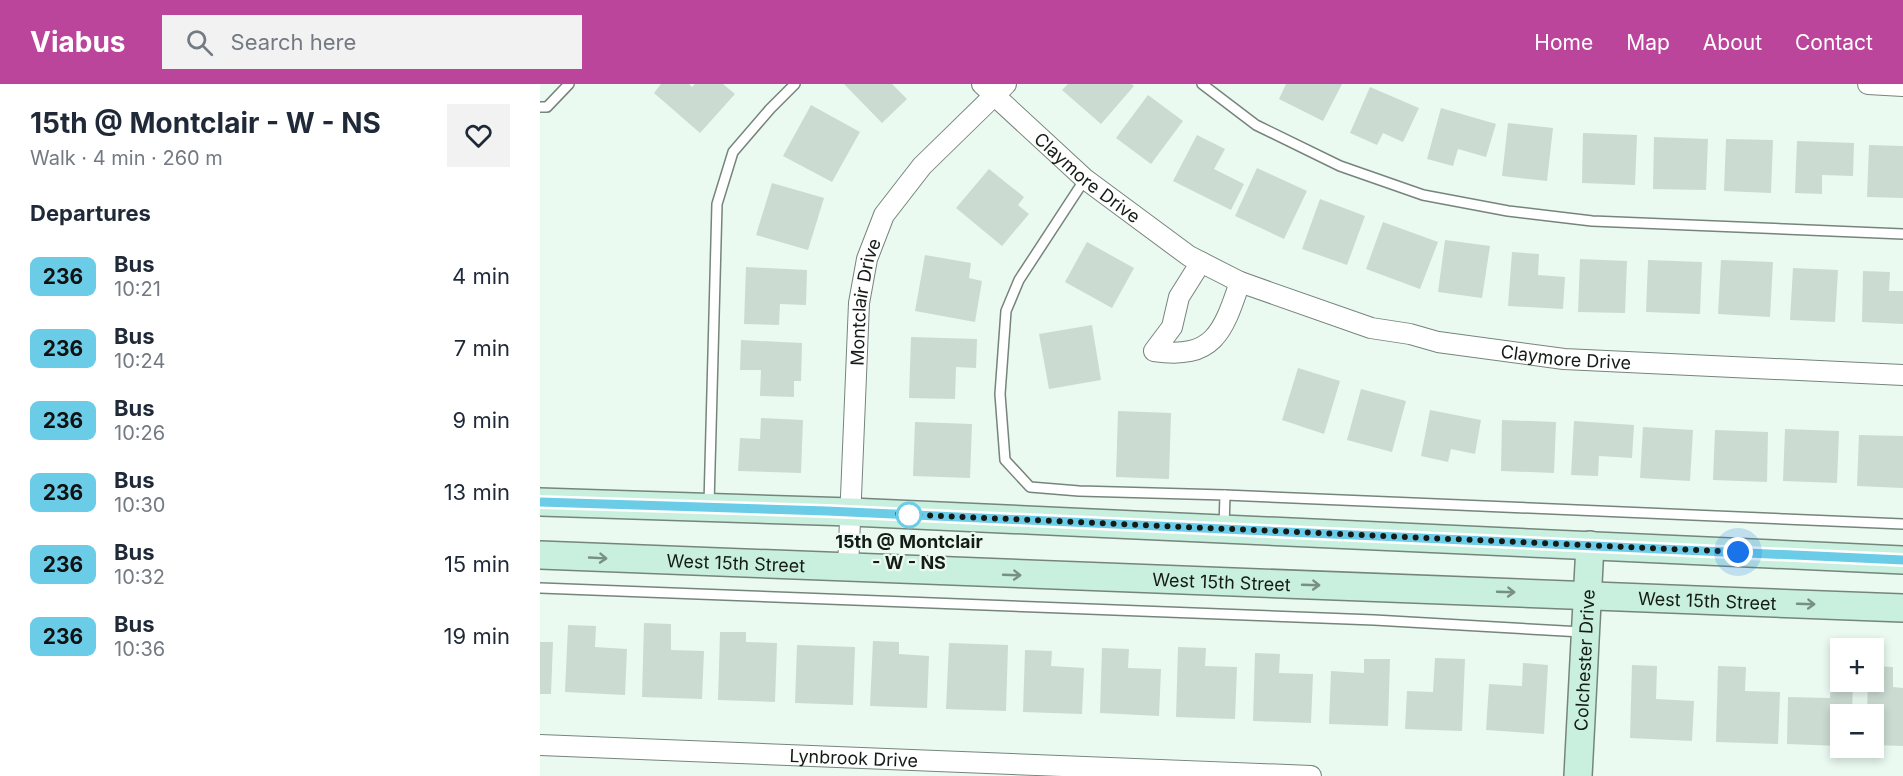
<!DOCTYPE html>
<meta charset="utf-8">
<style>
:root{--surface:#fff;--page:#f2f2f3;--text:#1f2937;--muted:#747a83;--accent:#bc459c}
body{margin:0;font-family:Inter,sans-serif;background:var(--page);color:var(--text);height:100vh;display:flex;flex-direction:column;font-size:22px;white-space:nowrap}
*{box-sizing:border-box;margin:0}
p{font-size:20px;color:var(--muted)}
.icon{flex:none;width:33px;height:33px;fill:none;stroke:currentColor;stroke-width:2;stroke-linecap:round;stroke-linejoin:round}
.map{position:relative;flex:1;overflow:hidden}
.side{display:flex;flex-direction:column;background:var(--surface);width:540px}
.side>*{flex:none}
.badge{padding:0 12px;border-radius:9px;font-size:21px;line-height:39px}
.tools{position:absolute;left:1290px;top:554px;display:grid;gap:12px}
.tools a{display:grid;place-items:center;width:54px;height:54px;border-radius:0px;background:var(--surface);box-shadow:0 3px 9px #0003;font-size:30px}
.you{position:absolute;width:30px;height:30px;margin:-15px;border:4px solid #fff;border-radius:50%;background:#1a73e8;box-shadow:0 0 0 9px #1a73e833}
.map>.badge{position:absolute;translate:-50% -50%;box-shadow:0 0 0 3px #fff}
h2{padding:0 30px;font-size:22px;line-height:54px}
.round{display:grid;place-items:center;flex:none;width:63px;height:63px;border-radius:0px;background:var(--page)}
.overview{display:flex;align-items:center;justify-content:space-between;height:102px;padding:0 30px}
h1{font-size:28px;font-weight:700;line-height:45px}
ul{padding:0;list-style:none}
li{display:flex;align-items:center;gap:18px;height:72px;padding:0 30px}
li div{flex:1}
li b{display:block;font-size:22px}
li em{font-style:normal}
li .badge{min-width:66px;font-weight:700;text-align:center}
header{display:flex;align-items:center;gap:36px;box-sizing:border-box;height:84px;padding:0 30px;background:var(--accent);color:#fff}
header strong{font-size:28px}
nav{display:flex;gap:33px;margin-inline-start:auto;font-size:21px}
.search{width:420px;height:54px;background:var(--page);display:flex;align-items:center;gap:15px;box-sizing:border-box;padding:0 21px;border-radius:0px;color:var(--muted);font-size:22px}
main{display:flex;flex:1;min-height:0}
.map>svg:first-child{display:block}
.building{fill:#cbdbd2}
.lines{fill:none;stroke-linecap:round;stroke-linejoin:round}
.lane-casing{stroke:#76857c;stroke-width:12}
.street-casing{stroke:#76857c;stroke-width:22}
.secondary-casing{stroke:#76857c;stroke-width:30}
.lane{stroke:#fff;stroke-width:9}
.street{stroke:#fff;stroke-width:20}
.secondary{stroke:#c9efde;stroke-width:27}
.oneway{stroke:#789084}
.line-casing{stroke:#fff;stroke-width:14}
.line{stroke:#6bcce7;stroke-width:9}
.walk{stroke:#151b17;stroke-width:6;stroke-dasharray:0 10.8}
.stop-dot{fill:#fff;stroke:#6bcce7;stroke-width:3}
.labels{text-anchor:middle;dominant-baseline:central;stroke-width:4.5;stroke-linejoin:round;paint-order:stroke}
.street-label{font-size:18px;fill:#151b17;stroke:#eafaf0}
.stop-label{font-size:18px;font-weight:bold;fill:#151b17;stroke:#eafaf0}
</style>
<header>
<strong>Viabus</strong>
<div class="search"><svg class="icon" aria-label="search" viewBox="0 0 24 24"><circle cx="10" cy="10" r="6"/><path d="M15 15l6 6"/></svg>Search here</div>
<nav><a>Home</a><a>Map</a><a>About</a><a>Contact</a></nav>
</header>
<main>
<section class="side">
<div class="overview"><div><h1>15th @ Montclair - W - NS</h1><p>Walk · 4 min · 260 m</p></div><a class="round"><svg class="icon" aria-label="heart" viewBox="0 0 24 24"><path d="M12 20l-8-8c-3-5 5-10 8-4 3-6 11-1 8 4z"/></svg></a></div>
<h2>Departures</h2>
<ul>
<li><span class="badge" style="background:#6bcce7;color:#111">236</span><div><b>Bus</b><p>10:21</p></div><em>4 min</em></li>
<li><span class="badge" style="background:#6bcce7;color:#111">236</span><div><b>Bus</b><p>10:24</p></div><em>7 min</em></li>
<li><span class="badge" style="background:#6bcce7;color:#111">236</span><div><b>Bus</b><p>10:26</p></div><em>9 min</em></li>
<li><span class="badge" style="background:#6bcce7;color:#111">236</span><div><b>Bus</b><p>10:30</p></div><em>13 min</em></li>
<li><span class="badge" style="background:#6bcce7;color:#111">236</span><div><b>Bus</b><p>10:32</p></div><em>15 min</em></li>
<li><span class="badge" style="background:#6bcce7;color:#111">236</span><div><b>Bus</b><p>10:36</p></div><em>19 min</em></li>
</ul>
</section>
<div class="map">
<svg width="1363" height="692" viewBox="0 0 1363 692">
<rect width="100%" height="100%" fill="#eafaf0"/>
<g class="building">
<path d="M121 0H149L152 3 155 0H183L195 10 160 49 114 9Z"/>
<path d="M304 0H352L367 15 342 39Z"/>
<path d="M528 0H591L594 2 561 40 522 6Z"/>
<path d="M746 0H802L783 37 739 15Z"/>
<path d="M830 3 879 24 863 58 843 49 837 61 810 49Z"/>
<path d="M608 11 643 37 611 80 576 54Z"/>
<path d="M271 21 320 48 292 98 243 72Z"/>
<path d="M901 24 956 40 946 73 918 65 913 82 887 75Z"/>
<path d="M968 39 1013 44 1007 97 962 92Z"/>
<path d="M1043 49 1097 51 1095 101 1042 99Z"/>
<path d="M657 51 685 65 674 85 704 100 691 126 633 97Z"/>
<path d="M1114 53 1168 55 1166 106 1113 105Z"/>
<path d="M1186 55 1233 56 1231 109 1184 107Z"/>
<path d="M1257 57 1314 59 1313 92 1282 91V110L1255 109Z"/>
<path d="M1329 61 1363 62V114L1327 113Z"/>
<path d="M717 84 767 107 744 155 695 132Z"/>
<path d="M449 85 484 113 478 121 489 130 462 162 416 124Z"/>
<path d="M232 99 284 114 268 166 216 151Z"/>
<path d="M780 115 825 132 807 181 762 165Z"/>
<path d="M843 138 898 158 880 205 826 185Z"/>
<path d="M905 156 950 162 942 214 898 208Z"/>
<path d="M547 158 594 184 572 224 525 198Z"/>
<path d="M972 168 999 170 998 191 1025 193 1023 225 968 222Z"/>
<path d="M385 171 431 179 429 194 442 197 435 238 375 227Z"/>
<path d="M1040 175 1087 177 1085 229 1038 228Z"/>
<path d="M1108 176 1162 178 1160 230 1106 228Z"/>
<path d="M1181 176 1233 178 1230 233 1178 230Z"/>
<path d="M206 183 267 186 266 221 240 220 239 241 204 240Z"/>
<path d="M1253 184 1298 186 1295 238 1250 236Z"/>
<path d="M1323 187 1350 188 1349 207H1363V240L1322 238Z"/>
<path d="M552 241 561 296 509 305 499 250Z"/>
<path d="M371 253 437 255 436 284 416 283 415 315 369 314Z"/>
<path d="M201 256 262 259 261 297H254V313L220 312 221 286H200Z"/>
<path d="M758 284 800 297 784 350 742 336Z"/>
<path d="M821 305 866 317 852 368 807 356Z"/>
<path d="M890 326 941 336 935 370 911 365 908 378 881 372Z"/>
<path d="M578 327 631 329 629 395 576 393Z"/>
<path d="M221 334 263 336 261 389 198 387 200 354 220 355Z"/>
<path d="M962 336 1016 338 1014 389 961 387Z"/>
<path d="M1034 337 1094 341 1092 374 1059 372 1058 392 1031 391Z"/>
<path d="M375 338 432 340 430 394 373 392Z"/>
<path d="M1103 343 1153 346 1150 397 1100 394Z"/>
<path d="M1245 345 1299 347 1297 399 1243 397Z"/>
<path d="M1175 346 1228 348 1227 398 1173 396Z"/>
<path d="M1319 351 1363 352V404L1317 402Z"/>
<path d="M104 539 131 540V566L164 567 162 615 102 613Z"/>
<path d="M28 541 56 542 55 563 87 565 85 611 25 608Z"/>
<path d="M180 548H206V558L237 559 235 618 178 616Z"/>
<path d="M333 557 359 558V570L389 572 387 624 330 622Z"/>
<path d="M0 558H13L11 610H0Z"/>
<path d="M409 559 468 561 466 627 406 625Z"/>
<path d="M257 561 315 563 313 621 255 619Z"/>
<path d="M638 563 666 564 665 582 697 583 695 635 636 633Z"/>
<path d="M562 564 589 565 588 584 621 585 619 632 560 629Z"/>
<path d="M485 566 512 567 511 582 544 584 542 630 483 628Z"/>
<path d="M715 569 740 570 739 589 773 590 771 639 713 637Z"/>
<path d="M895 574 925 575 922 647 865 645 867 607 893 608Z"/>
<path d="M824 575H850L848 642 789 640 791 587 824 589Z"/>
<path d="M983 579 1008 581 1004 650 946 646 949 600 982 602Z"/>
<path d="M1092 581 1117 582 1116 615 1154 617 1152 657 1090 654Z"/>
<path d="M1178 582 1206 583 1205 607 1240 608 1238 660 1176 658Z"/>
<path d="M1334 582 1353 583V603L1363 604V662L1334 661V630H1327L1328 597H1334Z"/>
<path d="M1291 595 1313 597 1312 630H1300V662L1247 660 1248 613 1290 614Z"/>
</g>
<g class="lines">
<g class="lane-casing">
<g id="lane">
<path d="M662 0 716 41 800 82 883 111 968 127 1052 137 1363 150"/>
<path d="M0 23H7L29 0"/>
<path d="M545 95 479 196 466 227 460 310 465 376 490 403 539 407 685 411 684 443"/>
<path d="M685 411 1363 440"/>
<path d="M169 420 177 120 193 68 230 25 255 0"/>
<path d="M0 504 834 536 1042 548"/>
</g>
</g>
<g class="street-casing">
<g id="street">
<path id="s1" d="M442 0 545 95 649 172 700 198 831 244 870 250 898 258 1024 275 1363 291"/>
<path d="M1328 0 1363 2"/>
<path d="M661 178 639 213 632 243 614 267C674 276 683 248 700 198"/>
<path id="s2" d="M308 485 319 219 327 175 344 131 382 82 466 0"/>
<path id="s3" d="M0 661 771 692"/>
</g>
</g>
<g class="secondary-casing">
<g id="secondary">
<path d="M0 418 311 428 1363 476"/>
<path id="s4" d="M0 471 1363 524"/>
<path id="s5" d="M1038 692 1050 461"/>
</g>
</g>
<use href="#lane" class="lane"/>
<use href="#street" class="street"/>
<use href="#secondary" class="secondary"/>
</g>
<defs><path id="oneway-shaft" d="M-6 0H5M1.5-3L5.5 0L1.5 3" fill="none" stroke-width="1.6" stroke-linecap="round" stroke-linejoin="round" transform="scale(1.5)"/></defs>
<g class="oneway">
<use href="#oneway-shaft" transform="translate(58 474) rotate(3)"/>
<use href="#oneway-shaft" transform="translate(472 491) rotate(2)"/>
<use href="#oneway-shaft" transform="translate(771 501) rotate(2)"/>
<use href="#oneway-shaft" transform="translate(966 508) rotate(2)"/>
<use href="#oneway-shaft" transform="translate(1266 520) rotate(2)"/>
</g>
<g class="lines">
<g class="line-casing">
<path id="line" d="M0 418 287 427 1363 476"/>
</g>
<use href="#line" class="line"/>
<path class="walk" d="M369 431 358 430 1198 468"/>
</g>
<circle class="stop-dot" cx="369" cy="431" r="12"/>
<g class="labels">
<g class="street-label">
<text stroke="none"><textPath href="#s1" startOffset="141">Claymore Drive</textPath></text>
<text stroke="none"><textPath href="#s2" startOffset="268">Montclair Drive</textPath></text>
<text stroke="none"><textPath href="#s1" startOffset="663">Claymore Drive</textPath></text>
<text stroke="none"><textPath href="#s4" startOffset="196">West 15th Street</textPath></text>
<text stroke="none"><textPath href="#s4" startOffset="682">West 15th Street</textPath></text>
<text stroke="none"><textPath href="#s4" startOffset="1168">West 15th Street</textPath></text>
<text stroke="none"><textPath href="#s5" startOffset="116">Colchester Drive</textPath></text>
<text stroke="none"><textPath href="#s3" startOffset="314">Lynbrook Drive</textPath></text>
</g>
<g class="stop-label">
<text x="369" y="457">15th @ Montclair<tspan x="369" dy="21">- W - NS</tspan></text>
</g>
</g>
</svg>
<div class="tools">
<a>+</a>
<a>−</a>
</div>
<div class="you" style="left:1198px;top:468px"></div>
</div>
</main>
